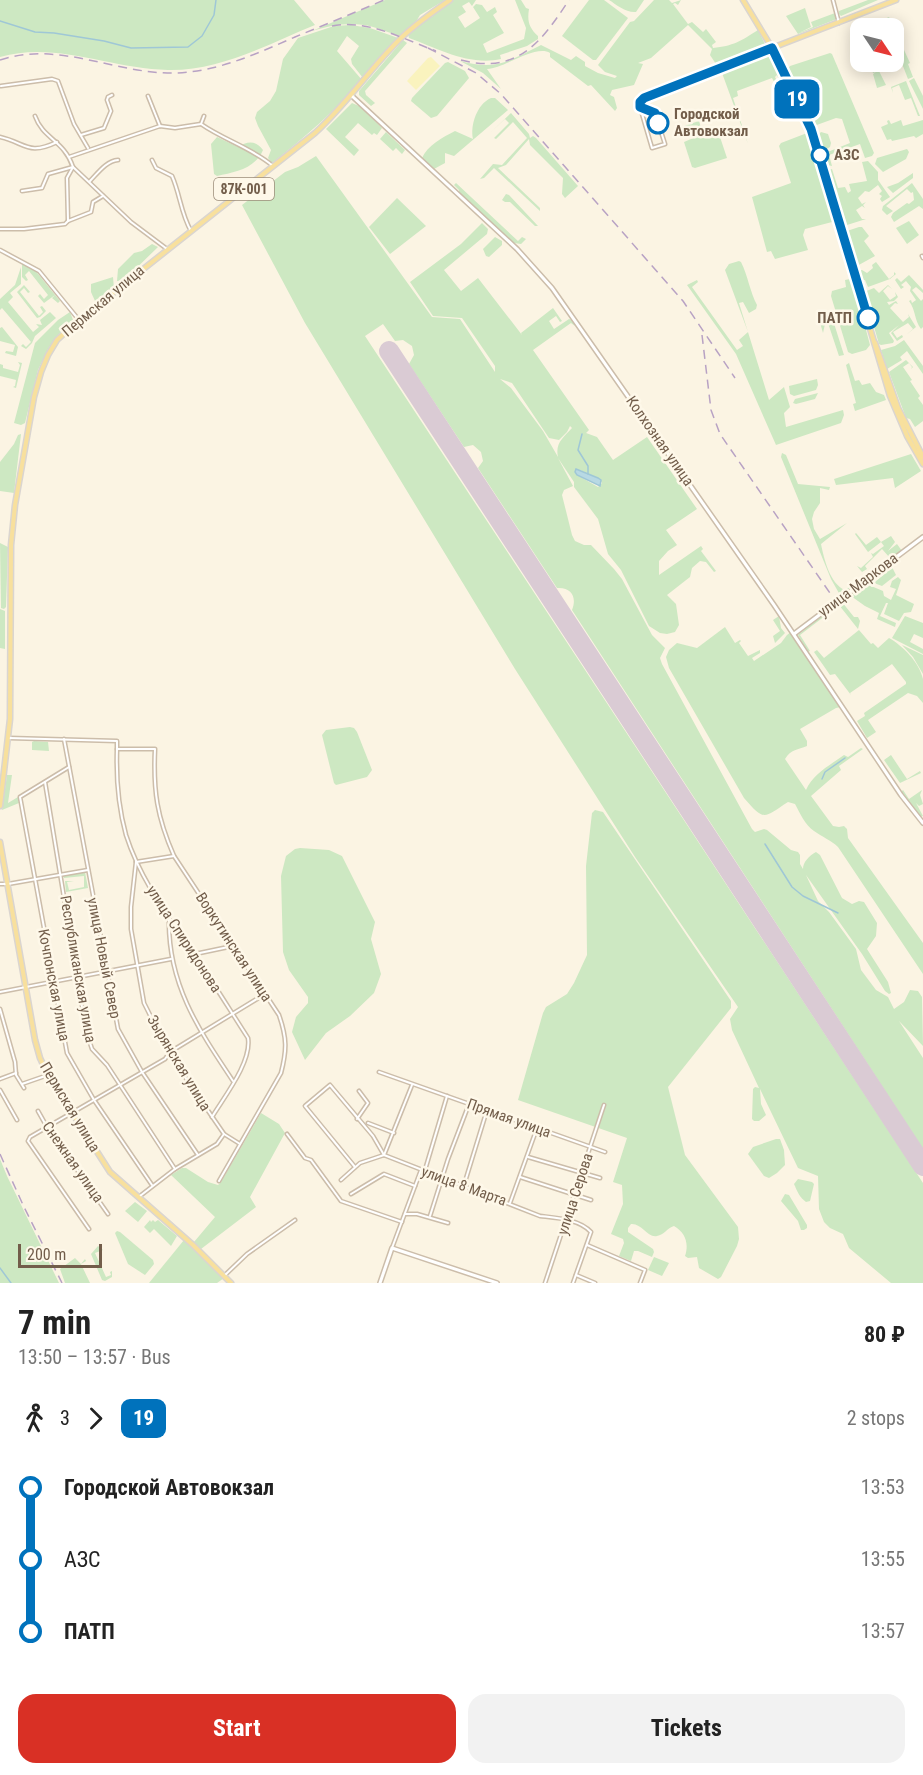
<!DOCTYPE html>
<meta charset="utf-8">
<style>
:root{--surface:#fff;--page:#f2f2f2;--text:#222;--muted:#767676;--accent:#d93025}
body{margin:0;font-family:"Roboto Condensed",sans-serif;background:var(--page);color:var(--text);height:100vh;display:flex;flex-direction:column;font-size:22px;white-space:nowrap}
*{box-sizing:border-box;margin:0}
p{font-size:20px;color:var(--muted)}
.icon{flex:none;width:33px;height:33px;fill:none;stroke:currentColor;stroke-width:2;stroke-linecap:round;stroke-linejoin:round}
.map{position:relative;height:1283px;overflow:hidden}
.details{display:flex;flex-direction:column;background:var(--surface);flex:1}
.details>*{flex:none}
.badge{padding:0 12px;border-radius:9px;font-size:21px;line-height:39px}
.needle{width:39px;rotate:125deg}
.fabs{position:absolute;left:850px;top:18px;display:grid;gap:12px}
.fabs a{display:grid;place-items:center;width:54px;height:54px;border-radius:12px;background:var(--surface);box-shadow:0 3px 15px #0003;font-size:30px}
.scale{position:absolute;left:18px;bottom:15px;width:84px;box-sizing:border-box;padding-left:6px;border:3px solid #725d4a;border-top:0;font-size:16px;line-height:21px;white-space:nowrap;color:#725d4a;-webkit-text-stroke:4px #fef8e9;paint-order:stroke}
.map>.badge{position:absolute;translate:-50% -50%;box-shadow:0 0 0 3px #fff}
.legs{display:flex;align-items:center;gap:9px;height:66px;padding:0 18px;font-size:20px}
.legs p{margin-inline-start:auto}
.overview{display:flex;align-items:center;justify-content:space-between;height:102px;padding:0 18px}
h1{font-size:33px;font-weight:700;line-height:45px}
.cta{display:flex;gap:12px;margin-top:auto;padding:12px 18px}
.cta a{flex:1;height:69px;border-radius:18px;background:var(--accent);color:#fff;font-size:24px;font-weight:700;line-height:69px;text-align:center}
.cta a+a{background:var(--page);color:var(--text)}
ul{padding:0 18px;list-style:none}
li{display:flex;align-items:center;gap:21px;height:72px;font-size:22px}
li i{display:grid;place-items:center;width:9px;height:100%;margin:0 8px;background:currentColor}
li i::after{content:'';width:15px;height:15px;margin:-8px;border:4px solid;border-radius:50%;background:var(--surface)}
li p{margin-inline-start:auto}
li:first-child i{background:linear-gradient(#0000 50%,currentColor 0)}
li:last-child i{background:linear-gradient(currentColor 50%,#0000 0)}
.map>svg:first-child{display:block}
.green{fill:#cde8c2;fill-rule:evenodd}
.sand{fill:#faf3be}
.water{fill:#b8d9e4;stroke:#9fc7d6;stroke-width:1.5}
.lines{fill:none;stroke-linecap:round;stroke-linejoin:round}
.stream{stroke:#9fc7d6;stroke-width:1.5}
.runway{stroke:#dacbd4;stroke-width:20}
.minor-casing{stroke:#ccbdaa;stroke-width:5}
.tertiary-casing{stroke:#ccbdaa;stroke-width:6}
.primary-casing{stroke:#dad5d0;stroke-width:7}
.minor{stroke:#fff;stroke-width:2}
.tertiary{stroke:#fff;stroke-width:3}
.primary{stroke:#f8e09d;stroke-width:4}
.rail{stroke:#b8a2c4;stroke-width:1.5;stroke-dasharray:9 6;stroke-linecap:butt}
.line-1-casing{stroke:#fff;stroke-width:14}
.line-1{stroke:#0072bc;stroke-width:9}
.stop-1-dot{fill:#fff;stroke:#0072bc;stroke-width:3}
.labels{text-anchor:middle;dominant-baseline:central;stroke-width:5;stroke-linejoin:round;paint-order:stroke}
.shield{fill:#fef8e9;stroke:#9c8c7a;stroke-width:1.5}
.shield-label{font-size:14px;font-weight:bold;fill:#725d4a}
.stop-label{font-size:15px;font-weight:bold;fill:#725d4a;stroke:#fef8e9;text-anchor:start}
.street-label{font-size:15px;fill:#725d4a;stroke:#fef8e9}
</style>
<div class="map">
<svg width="923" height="1283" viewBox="0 0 923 1283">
<rect width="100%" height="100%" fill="#fbf4e3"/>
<g class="green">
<path d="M0 0H294L315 25C268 44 221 71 168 70 111 69 56 41 0 57Z"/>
<path d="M385 0H445L420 15 417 20 400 36C391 34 382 29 373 27 351 21 333 25 312 31Z"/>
<path d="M453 0H476L472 6 469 2 462 6 466 12 458 17 465 28 480 18 473 7 476 4 482 5 487 12 495 7 497 12 493 15 504 33 483 44 487 53 524 39 526 28 515 0H521L526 8 529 9C527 21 529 28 538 36V39L527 46 500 55 501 59C469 66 439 49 409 38L408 34 429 17H432L437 11Z"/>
<path d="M589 0H604L628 18 596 60H593L562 36Z"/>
<path d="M609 0H644L636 12C626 13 617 5 609 0Z"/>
<path d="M654 0H669L672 3 681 0 678 5 675 3 673 4 688 24 692 22 703 32 706 29 716 42 712 45 713 48C733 46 741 41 758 30L767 48 718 67 710 55 712 49 688 25 651 58 638 63 643 64 634 85 612 90 610 95 614 97 617 108 615 111 591 85 588 86 550 57V53C536 44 505 68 487 69L501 89 483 73 460 61C497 71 509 61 541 45L571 60 576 56 585 62V66L598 73 615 78 617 76 605 72 598 65 630 22 634 21Z"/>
<path d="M868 0H878L841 16 839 14V11Z"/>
<path d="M805 8 811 27 799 33 813 27 811 22 835 13 837 19 798 34 786 16Z"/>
<path d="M889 17 910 63 908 64 913 77 908 79 894 43V28H888L884 19Z"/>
<path d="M351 25 370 28 398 38 363 78 352 64 351 59 359 46 347 36 337 51 362 80C335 111 305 137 272 163L268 158 271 150 258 126 255 118 257 112 270 101 276 91 283 59 298 38 334 26Z"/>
<path d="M403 40 407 43 365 91 366 95 375 103 371 106 359 95V91Z"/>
<path d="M767 53 776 66 792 102H790L777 75 775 77 787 101 786 104 772 78 737 91 738 96 733 98 748 144 722 73 724 69Z"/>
<path d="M830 53 832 54 874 153 872 156 865 158 860 144 829 155 832 166 827 165 825 153 850 143 842 119 836 118 814 126 788 69 790 66Z"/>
<path d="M448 62 465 71 469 78 437 116 431 118 411 101 412 98 445 63Z"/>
<path d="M875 63 886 85 877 88 873 74 876 72 873 73 870 65 872 64 875 71 873 64Z"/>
<path d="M914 78 923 96V109L909 81Z"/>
<path d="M906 81 920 116H918L911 98 905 100 899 85 892 88 893 93 891 87Z"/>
<path d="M491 98H495L508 110 454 156 445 153V163L434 169 422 158C427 146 443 137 455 131L473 139C470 125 477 104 491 98Z"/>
<path d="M352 103 359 106 382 128 377 135 374 133 372 135 358 123 345 137 359 150 354 156 326 129Z"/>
<path d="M511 113 529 134 530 138 533 136 536 138 578 186 565 198 562 194 563 178 530 145 529 139 506 165 498 168 540 208V211L494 168 484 178 480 179 493 164 502 165 527 138 513 122 496 139 494 138 509 123 505 119 490 133Z"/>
<path d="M889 120 891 124 901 120 903 126 923 120V134L916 138 914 136 892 141 891 139 887 140 881 127 888 124 887 121Z"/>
<path d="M699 121 702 131 680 138 678 128Z"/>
<path d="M717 128 727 158 695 168 692 167 684 142Z"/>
<path d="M386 132 405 150 402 154 396 148 393 151 380 139Z"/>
<path d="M821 132 828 134 831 143 830 147 825 150 822 149 818 135Z"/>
<path d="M807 133 836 221 805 229 803 235 808 250 775 259 771 251 767 252 752 197 791 183 779 146 781 143Z"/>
<path d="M217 137 238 147C247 141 256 140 263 150 255 169 235 172 217 176L214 174 211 144Z"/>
<path d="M907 149 909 152 906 159 883 172 875 164 877 158Z"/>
<path d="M316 156 432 317 460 319 495 372V366L462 318 433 316 410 282 461 244 482 223 488 229 487 234 444 270 461 291 478 278 522 335 521 333 553 308 562 321 560 322 556 316 549 321 554 329 569 319 572 320 575 326 571 323 533 350 589 430 586 433 597 437 613 460 647 437 697 509 666 530 677 545 668 551 659 561V575L701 546 703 549 701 551 716 571 714 572 706 562 700 561 692 568 690 577 667 595 676 604 679 625 675 632 667 634 660 633 649 626 621 570 608 554 598 519 574 487V482L558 458 573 486 564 490 562 495 572 535 575 541 584 545H591L614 569 622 579 652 635 665 648 660 658 662 664 752 829 755 832 764 829 767 830 791 850 798 852 800 855V864L803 869C803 862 809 856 816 852L820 855 842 898 852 904 859 901 864 902 877 923 876 936 867 949 888 982 891 993 889 994 885 991 862 954 806 875 818 901 829 912 856 949 861 970 876 990 888 997 894 1009 904 1002 910 990 918 991 922 997 923 1046 899 1021 923 1058V1149L572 610C577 598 572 587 557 588L478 468 483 461 481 452 473 445 464 447 409 364 414 355 412 346 403 340 395 341 383 324 365 336 923 1183V1283H891L849 1248 843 1234 830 1228 824 1222 819 1209 818 1176 798 1168 760 1089 761 1104 766 1115 759 1121H754L752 1119 753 1089 755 1087 759 1088 732 1030 730 1019 738 1007 635 857 515 669 305 323 242 205 285 172 298 167ZM500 379 512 383 549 438 559 440 567 432 570 426 572 428C563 438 555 443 558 457L543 431 511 388ZM580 470 598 478 602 483 598 487 577 475Z"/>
<path d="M868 161 878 172V180L890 197 882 202 880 199 882 196 879 194 882 191 878 185 869 192 865 191 858 198 862 204 866 202 863 205 865 208 862 206 856 210 862 219H866L847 225 829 170 832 169 838 188 845 187 848 193 851 191 849 184 867 181 862 162Z"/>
<path d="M913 173V178L893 193 887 187 898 183Z"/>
<path d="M456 183 518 241 522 237 526 239 521 244 514 243 459 193V190L454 185Z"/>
<path d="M912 183 923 199V209L919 206 894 222 891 217 893 213 907 203 909 204 914 200 913 192 911 193 907 189 886 206 893 211 887 215 882 210 883 206Z"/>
<path d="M506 194 509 195 538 226H535L510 202H505L502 200Z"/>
<path d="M397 198 426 226 390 254 369 227Z"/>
<path d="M909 221 919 235 907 244 896 228Z"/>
<path d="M859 227H862L869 236 864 241 875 256 857 266 847 231Z"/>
<path d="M495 237 502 241V245L489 257 486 256 483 249Z"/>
<path d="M152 244 158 247 122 282 117 281 118 269 134 253 142 251Z"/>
<path d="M12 259 34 269 60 301 58 303 52 298 55 295 44 303 38 296 40 294 44 299 48 295 29 271 25 275 28 280 26 281 22 277V264Z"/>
<path d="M739 261 741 262C748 276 750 292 757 305L756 309 749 313 743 302 739 303 769 400 784 387 790 407 784 413 786 427 843 410 844 415 841 423 776 445 736 354 687 285 697 280 698 282 692 287 737 350 743 346 739 340 748 332 725 270 729 264Z"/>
<path d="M876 262 889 279 894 275V272L896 274 890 279 868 287 865 280H861L858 271 862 270 867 273 873 268 872 265Z"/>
<path d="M21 267V284L10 293 13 297 8 302 33 332 39 327 36 324 42 325 40 320 50 312 56 318 35 336 32 343 26 349 21 346 23 344 26 347 31 342 2 308 0 310V299L15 285Z"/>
<path d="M909 275 923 290V293L916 287 912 290 921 301 923 299V327L921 329C914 320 916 310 909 301L911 300 912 303 916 300 910 291 911 287 906 281 901 285 904 287 901 289 895 280 897 278 901 282Z"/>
<path d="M113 277 114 289 101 299 95 301 91 292V284Z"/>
<path d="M850 279 853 281 870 345 866 350 852 354 848 352 831 296 832 291 846 287 845 280Z"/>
<path d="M24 285 30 292 28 293 24 288 20 292 39 316 43 312 40 307 42 306 46 311 40 317 37 318 17 292Z"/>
<path d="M888 285 892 289 888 286 883 291 890 300 896 296 895 292 898 297 894 301 887 302 889 305 896 301 898 304 895 303 890 308 903 322 909 317 908 314 916 327 906 335 913 329 908 323 893 332 897 338 902 335 903 337 897 341 891 333 899 325 889 333 894 341 893 343 881 345 879 344 864 292 874 288 879 293Z"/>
<path d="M70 312 73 320 55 338 48 349 38 370 25 423 21 425 14 423 35 343 58 320Z"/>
<path d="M821 314 823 316 831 314 844 355 839 356 828 323 825 324 823 333 819 319 821 317Z"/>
<path d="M2 327 18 347 16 356 5 353 6 351 13 352 15 345 0 341V328Z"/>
<path d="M904 340 923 366V374L907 351 900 357 902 360 887 369 881 350 895 346Z"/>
<path d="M906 360 913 367 911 369 912 367 909 363 903 367 912 380 910 381 920 396 918 398 923 405V421L915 427 910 419 906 418 889 372Z"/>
<path d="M18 362 22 363 16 388 13 387 15 386 16 380 0 376V364L3 365V368L18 372 20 365Z"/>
<path d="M849 363 855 381 859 380 862 385 870 383 876 392 884 395 886 400 855 411 853 404 856 403 846 365Z"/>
<path d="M817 379 818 385 816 390 794 396 790 394 789 386Z"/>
<path d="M818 393 815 399 796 404 793 403 795 399Z"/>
<path d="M21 434 14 493 0 491V462L14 444 18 435Z"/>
<path d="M782 453 786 455 798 484 830 487 829 490 820 488V503L814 512 812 519 814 529 820 539 847 523 821 544C824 559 830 584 845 590L864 578 842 594 840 595 831 579 781 457Z"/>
<path d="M911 454 921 471 895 488 893 478 836 485 834 479Z"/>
<path d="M856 533 866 545 877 537 881 542 891 536 895 542 888 551 897 544 902 551 866 578 890 558 882 549 865 566 867 569 862 572 857 566 861 568 873 557 871 553 873 554 884 546 881 542 868 552 855 534Z"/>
<path d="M0 543 8 547 6 607 4 609 1 608Z"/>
<path d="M892 567 896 575 882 586 874 583Z"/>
<path d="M898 577 901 580 896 595 914 604 911 612 904 613 899 621 884 614 888 603H886L880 616 896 623 895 627 877 619 879 613 865 606 851 596 844 601 843 599 864 583 883 591 884 596 891 600 896 589 890 587 892 581Z"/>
<path d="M839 602H842L854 617H858L860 621 858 629 839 605Z"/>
<path d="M832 608 834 609 800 635 810 651 808 652 798 635Z"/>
<path d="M0 609 5 611V649L0 648Z"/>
<path d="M779 616 781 628 785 633 775 643 773 636 780 631 773 620Z"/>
<path d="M905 616 923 623V638L914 634 910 642 923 649V654L892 638Z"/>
<path d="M725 627 735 643 740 640 741 641 739 643 748 656 760 650V653L752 658 754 661 781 643 787 635 791 632 841 707 836 708 800 729 807 741V746C798 750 791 749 785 759L806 790C813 774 830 765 844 755L848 757 861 748 863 749 839 766 841 770 811 796 833 826 839 827 844 826 847 829 848 838 923 943V974L838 847C831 840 822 837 814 831 805 825 800 813 795 804L788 802C763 818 765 822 744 798L669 668 666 657 669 650 677 643 697 648Z"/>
<path d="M859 630 871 644 873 643 878 648 889 638C903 646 919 662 923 679 923 686 923 696 923 703L917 696 908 693 868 720 876 732 867 738 857 721 865 716 864 713 906 684V682L892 664 850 693 851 695 835 674 830 675 814 652 817 650 824 658Z"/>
<path d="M902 645 923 655V674L913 657Z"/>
<path d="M350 727 354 728 357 732 372 770 367 777 336 785 334 783 322 735 326 730Z"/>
<path d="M34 741 48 742 49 751 32 750V742Z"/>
<path d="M891 755 907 779 920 771 921 773 900 783 884 760Z"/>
<path d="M7 775H12L8 803 18 797 19 803 2 810Z"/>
<path d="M903 790 909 799 922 790 920 795 923 804 919 806 916 803 923 816 920 817 901 792Z"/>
<path d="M595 810 603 812 731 1001V1008L668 1087 685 1155 738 1227 739 1239 737 1246 721 1277 718 1279 699 1268 697 1257 688 1258 685 1256C689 1244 686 1233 674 1226 667 1228 664 1235 657 1236 647 1238 642 1223 631 1224L628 1228V1232L653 1249 654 1252 652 1257 638 1251H634L631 1261 619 1256 624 1243 623 1239 611 1234 623 1204 622 1185 613 1182 627 1138 518 1100 543 1013 546 1007 567 994 574 983 587 955 586 866 592 813Z"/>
<path d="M300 848 329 850 342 856 375 922 371 939 381 974 374 993 350 1016 326 1033 305 1060 292 1032 296 1017 308 1003V997L289 970 283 952 281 876 286 856 295 849Z"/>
<path d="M85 872 88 888 66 892 65 881H74L67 882 69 890 84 887V876L64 878 63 875Z"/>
<path d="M261 1113 279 1124 285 1133 250 1197 256 1207 201 1249 194 1242 215 1217 171 1175 182 1168H186L208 1182 218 1185 221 1182Z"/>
<path d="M776 1139H780L784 1150 785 1165 777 1173 769 1178 764 1176 748 1154 753 1147Z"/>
<path d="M0 1159 7 1176 59 1283H0Z"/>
<path d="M798 1179 812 1182 814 1184 810 1201 806 1202C800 1198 797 1191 794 1184Z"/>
<path d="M785 1194 789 1195 807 1225V1228L804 1230H801L798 1221 781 1201Z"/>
<path d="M135 1202 147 1211 138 1222 125 1211Z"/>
<path d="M150 1220 151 1222 153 1220 155 1222 158 1220 177 1236 171 1246 154 1229 150 1233 144 1227Z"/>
<path d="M117 1231 120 1232 153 1260 154 1264 145 1275 128 1264 115 1233Z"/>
<path d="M184 1240 224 1278 217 1283H149Z"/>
<path d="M98 1246 103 1250 95 1253 106 1277 111 1275 110 1272 112 1271V1277L105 1281 102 1280 91 1254Z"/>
<path d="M654 1257 669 1263 662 1276 648 1270Z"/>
<path d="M75 1258 81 1264 85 1259 86 1261 81 1264 90 1283H65L60 1269Z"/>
</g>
<path class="sand" d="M431 57 440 66 416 90 407 81 428 58Z"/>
<path class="water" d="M576 469 598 478 601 480 600 486 577 475 575 472Z"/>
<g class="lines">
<g class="stream">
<path d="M0 21 35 32 54 33 104 41 131 48 188 47 202 36 214 15 216 0"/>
<path d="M582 434 578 450 588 466V474"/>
<path d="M822 779 825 772 845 758"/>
<path d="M765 844 792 887 803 896 838 913"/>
<path d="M0 1268 11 1283"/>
</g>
<path class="runway" d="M389 351 923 1166"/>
<g class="minor-casing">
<g id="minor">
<path d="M833 0 839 23"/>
<path d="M1 86 52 79 58 81 74 124 88 148"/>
<path d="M148 96 160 126"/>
<path d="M640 107 641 102 644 98 771 48"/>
<path d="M640 107 655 113 665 144 652 148Z"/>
<path d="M35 116C43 139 64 140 73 167L131 222 167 249"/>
<path d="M201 124C224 140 252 148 273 166"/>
<path d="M81 135 104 128 111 111 107 100 108 97 112 95"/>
<path d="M0 137C26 143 28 156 57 142"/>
<path d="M69 157 160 126 175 128 201 124 204 116"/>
<path d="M152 160 156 168 172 176C180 194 181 214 191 231"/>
<path d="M73 167 67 178 68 221 91 212 93 202 103 196"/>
<path d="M90 181C98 173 106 161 118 160"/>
<path d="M22 191 42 188 48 174 73 167"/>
<path d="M0 229H24L65 224 68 221"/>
<path d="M0 250 39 271 79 320"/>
<path d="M922 256 923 258"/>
<path d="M9 738 117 741V749H155C153 791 157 817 174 856L279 1015C287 1038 287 1050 281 1073L219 1181"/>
<path d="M64 739 118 1029 142 1072 198 1155"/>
<path d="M117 749C116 778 118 806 126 835 140 879 168 916 194 954 212 981 230 1010 248 1038 252 1062 224 1097 212 1117"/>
<path d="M69 767 20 797 67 1053 94 1100 152 1185"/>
<path d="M45 782 86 1031 92 1049 107 1065 175 1169"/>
<path d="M136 862 131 907V929L144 1003 161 1037 187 1080 224 1134 240 1144"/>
<path d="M136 862 174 856"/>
<path d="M0 884H8L88 870"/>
<path d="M169 920C168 985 199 1030 233 1081"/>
<path d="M195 954 233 946"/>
<path d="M0 992 171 959"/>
<path d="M0 1009 15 1062 16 1075 24 1088"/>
<path d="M379 1072 605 1152"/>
<path d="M0 1079 16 1073"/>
<path d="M22 1084 48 1075"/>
<path d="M0 1090 17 1120"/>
<path d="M38 1111 47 1127 108 1214"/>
<path d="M357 1119 368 1103 359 1091"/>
<path d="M368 1123 394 1133"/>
<path d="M287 1134 305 1158 311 1160 341 1201 402 1222"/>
<path d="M384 1155 412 1085"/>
<path d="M528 1157 600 1178"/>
<path d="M355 1167 305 1106 330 1085 373 1136 384 1155"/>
<path d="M425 1170 447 1096"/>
<path d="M520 1177 591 1200"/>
<path d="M341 1180 360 1163 384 1155 540 1216C557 1218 579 1219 591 1232L573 1283"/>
<path d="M464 1185 487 1110"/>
<path d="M351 1194 384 1174 415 1186"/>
<path d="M140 1196 175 1169 217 1144 224 1134"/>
<path d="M510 1203 537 1128"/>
<path d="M405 1214H417L448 1223"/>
<path d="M430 1216 448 1159 469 1104"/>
<path d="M89 1229 28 1141 30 1137 165 1059 170 1052 265 994"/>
<path d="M587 1245 645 1270 640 1283"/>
<path d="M392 1248 421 1170"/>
<path d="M576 1275 595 1283"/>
<path d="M224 1276 247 1254 295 1220"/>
<path d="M545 1283 604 1105"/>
</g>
</g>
<g class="tertiary-casing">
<g id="tertiary">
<path d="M352 96 517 249 552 288 774 605 901 795 923 823"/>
<path d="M794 634 923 537"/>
<path d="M380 1283 392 1248 497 1283"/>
</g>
</g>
<g class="primary-casing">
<g id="primary">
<path d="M743 0 772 48 811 129 890 396 907 436 923 464"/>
<path d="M772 48 896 0"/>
<path d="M875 343 898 408 923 457"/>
<path d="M0 806 10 719 11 545 15 505 34 397 41 372 48 355 57 340 79 320 315 133C347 104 371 67 402 37 417 23 434 11 450 0"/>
<path d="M0 842 35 1040 40 1058 48 1075 110 1172 193 1245 231 1283"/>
</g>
</g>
<use href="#minor" class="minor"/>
<use href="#tertiary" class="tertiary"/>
<use href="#primary" class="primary"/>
<g class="rail">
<path d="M332 26C368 19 403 39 436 51"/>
<path d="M428 48 476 73 501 94 683 301 735 378"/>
<path d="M0 60C60 40 116 75 177 73 219 71 256 54 295 37 324 25 354 13 384 0"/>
<path d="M461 60C518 75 542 41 569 0"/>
<path d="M702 335 711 410 720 434 832 596"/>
<path d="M0 1154 24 1207 62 1283"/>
</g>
</g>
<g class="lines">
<g class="line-1-casing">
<path id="line-1" d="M658 123 655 113 640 107V102L644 98 772 48 811 129 868 318"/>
</g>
<use href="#line-1" class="line-1"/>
</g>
<g class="stop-1-dot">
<circle cx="658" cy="123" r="10"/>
<circle cx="820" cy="155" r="8"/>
<circle cx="868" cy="318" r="10"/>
</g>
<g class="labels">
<rect class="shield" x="214" y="178" width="60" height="22" rx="4.5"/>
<g class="shield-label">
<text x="244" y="189">87К-001</text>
</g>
<g class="stop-label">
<text x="674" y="114">Городской<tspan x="674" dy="17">Автовокзал</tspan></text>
<text x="834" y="155">АЗС</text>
<text x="852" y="318" text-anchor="end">ПАТП</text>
</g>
<g class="street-label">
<text transform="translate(103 301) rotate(-40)">Пермская улица</text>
<text transform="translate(660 441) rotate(55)">Колхозная улица</text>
<text transform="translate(858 585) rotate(-37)">улица Маркова</text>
<text transform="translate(184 939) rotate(57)">улица Спиридонова</text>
<text transform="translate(234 947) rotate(57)">Воркутинская улица</text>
<text transform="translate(104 958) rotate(79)">улица Новый Север</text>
<text transform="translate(78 969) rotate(80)">Республиканская улица</text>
<text transform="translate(54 985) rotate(79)">Кочпонская улица</text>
<text transform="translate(179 1063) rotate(59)">Зырянская улица</text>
<text transform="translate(70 1107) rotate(59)">Пермская улица</text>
<text transform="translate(509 1118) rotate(20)">Прямая улица</text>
<text transform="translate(73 1162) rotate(55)">Снежная улица</text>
<text transform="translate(464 1186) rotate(20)">улица 8 Марта</text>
<text transform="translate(575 1194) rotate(-72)">улица Серова</text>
</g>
</g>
</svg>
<div class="fabs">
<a><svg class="needle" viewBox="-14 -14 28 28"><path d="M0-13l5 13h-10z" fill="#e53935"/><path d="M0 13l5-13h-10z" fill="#767676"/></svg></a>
</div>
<div class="scale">200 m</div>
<b class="badge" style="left:797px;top:99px;background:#0072bc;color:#fff">19</b>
</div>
<section class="details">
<div class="overview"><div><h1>7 min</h1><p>13:50 – 13:57 · Bus</p></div><b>80 ₽</b></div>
<div class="legs"><svg class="icon" aria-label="walk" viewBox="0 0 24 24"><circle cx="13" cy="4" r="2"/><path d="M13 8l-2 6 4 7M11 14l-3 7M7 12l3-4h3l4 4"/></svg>3<svg class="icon" aria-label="forward" viewBox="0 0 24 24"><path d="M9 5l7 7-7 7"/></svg><b class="badge" style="background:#0072bc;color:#fff">19</b><p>2 stops</p></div>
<ul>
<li><i style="color:#0072bc"></i><b>Городской Автовокзал</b><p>13:53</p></li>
<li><i style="color:#0072bc"></i><span>АЗС</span><p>13:55</p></li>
<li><i style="color:#0072bc"></i><b>ПАТП</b><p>13:57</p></li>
</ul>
<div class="cta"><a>Start</a><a>Tickets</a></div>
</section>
